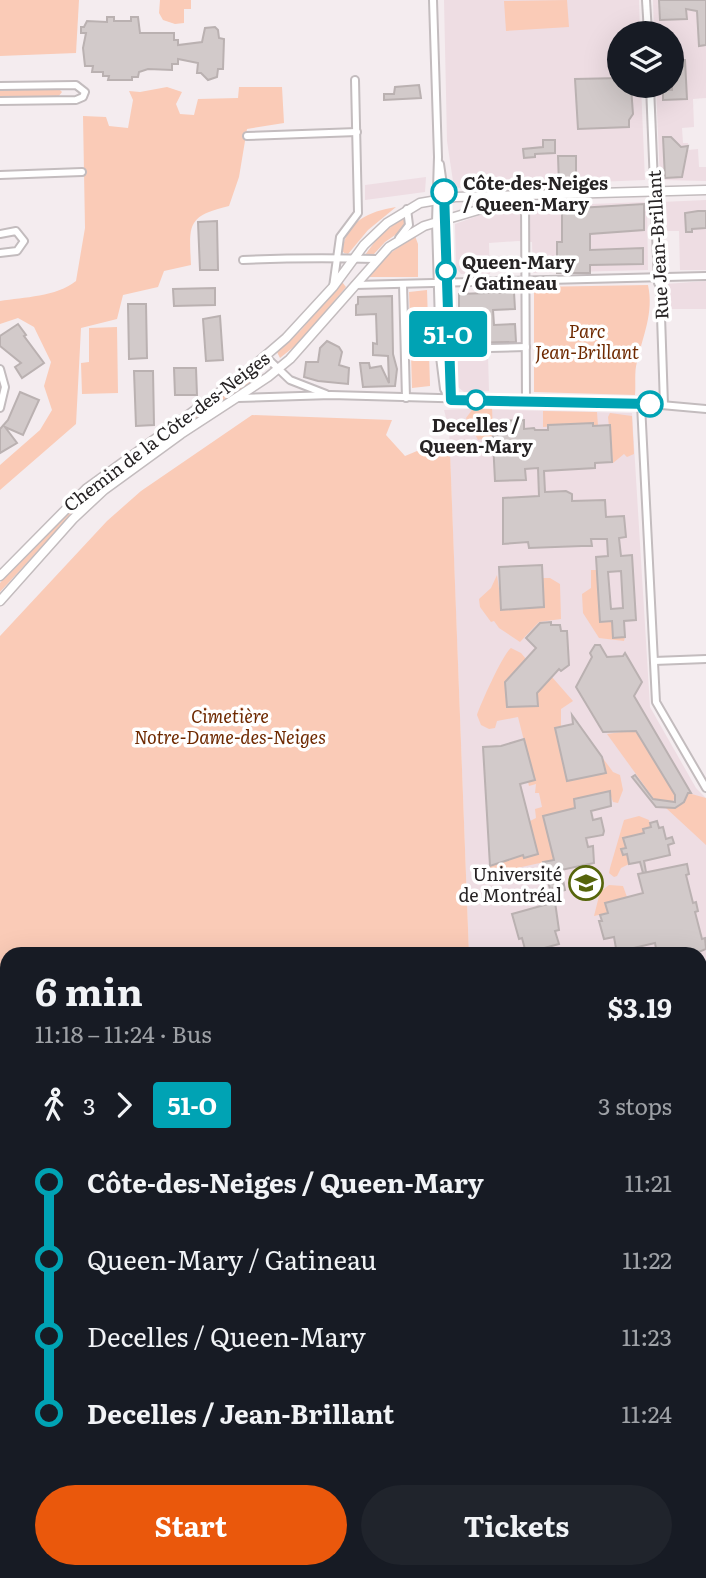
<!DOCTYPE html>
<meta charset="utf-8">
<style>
:root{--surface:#171b24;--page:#20242c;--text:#f1f3f6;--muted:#9ea1a6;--accent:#ea580c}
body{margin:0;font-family:Literata,serif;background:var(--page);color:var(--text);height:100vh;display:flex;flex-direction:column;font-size:26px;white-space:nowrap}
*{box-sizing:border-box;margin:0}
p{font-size:23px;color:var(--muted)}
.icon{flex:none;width:38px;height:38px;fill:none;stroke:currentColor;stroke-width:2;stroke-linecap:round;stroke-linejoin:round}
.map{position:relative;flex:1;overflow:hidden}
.details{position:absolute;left:0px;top:947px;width:707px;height:632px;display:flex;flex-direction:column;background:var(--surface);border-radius:21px 21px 0 0;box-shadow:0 7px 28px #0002}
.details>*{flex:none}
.badge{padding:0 14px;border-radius:5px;font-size:24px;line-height:46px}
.tools{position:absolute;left:607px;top:21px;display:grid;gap:14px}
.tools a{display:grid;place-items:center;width:77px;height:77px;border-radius:50%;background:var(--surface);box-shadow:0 7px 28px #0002;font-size:35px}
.map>.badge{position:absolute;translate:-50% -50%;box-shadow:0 0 0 4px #fff}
.legs{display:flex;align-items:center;gap:10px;height:77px;padding:0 35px;font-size:23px}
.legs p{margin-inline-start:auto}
.headline{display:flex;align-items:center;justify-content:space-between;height:119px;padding:0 35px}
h1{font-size:38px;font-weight:700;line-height:52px}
.primary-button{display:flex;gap:14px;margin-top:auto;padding:14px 35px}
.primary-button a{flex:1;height:80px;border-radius:42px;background:var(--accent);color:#fff;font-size:28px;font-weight:700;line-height:80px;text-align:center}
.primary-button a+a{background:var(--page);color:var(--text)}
ul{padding:0 35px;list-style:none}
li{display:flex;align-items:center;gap:24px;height:77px;font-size:26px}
li i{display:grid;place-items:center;width:10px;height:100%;margin:0 9px;background:currentColor}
li i::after{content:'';width:18px;height:18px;margin:-9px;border:5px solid;border-radius:50%;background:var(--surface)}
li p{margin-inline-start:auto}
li:first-child i{background:linear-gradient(#0000 50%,currentColor 0)}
li:last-child i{background:linear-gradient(currentColor 50%,#0000 0)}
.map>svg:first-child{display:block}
.built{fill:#eedde3}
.green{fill:#facbb7}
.building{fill:#d2caca;stroke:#bab1b1;stroke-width:2;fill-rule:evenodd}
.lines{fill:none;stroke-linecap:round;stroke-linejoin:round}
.minor-casing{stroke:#c3bcbe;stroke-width:10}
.major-casing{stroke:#c3bcbe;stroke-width:11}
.minor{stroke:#fff;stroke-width:6}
.major{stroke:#fff;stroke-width:8}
.line-1-casing{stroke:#fff;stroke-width:16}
.line-1{stroke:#00a3b4;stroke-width:10}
.stop-1-dot{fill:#fff;stroke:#00a3b4;stroke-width:3.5}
.labels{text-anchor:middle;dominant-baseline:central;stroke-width:7;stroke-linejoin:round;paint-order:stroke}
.stop-label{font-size:18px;font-weight:bold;fill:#262324;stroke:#fff;text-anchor:start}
.street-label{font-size:18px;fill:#262324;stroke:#fff}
.park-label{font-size:18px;font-style:italic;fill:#6e2900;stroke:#fff}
.poi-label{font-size:18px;fill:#262324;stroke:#fff;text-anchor:end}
</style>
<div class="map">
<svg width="706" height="1578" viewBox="0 0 706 1578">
<rect width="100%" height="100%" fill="#f4ecef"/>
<g class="built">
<path d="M444 0H639L640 33H620V86H641L645 180 454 188 447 141Z"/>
<path d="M653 0H706V98L693 99 694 127 682 128 683 143H688V150L698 149 699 167H706V181L660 180 656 86H672V33H654Z"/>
<path d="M426 177 425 192 365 200V185Z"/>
<path d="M706 200V270H680L679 231H663L661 202Z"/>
<path d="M647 202 648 270 533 273 532 242 518 241 489 243 490 274H461L456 268 455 224 483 214 533 206Z"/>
<path d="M706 281V309H665L666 284Z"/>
<path d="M488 354 489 391 464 392 458 387 457 355Z"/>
<path d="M469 409 632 413 650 707 696 788 706 798V1482L700 1478V954H469L449 429 444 410Z"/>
</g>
<g class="green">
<path d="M0 0H79L76 53 0 56Z"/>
<path d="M160 0H191V9H184V23L175 24 163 20 159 13Z"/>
<path d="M567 0 569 27 506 31 504 1Z"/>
<path d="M167 87 182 92 176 104 180 114 194 115 198 99 238 98 239 87H282L284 123 247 129 239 177 229 206C187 216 189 224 191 265L164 271 158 287 123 295 117 319 81 328 76 424 0 490V465L40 430 52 410 44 386 51 362 34 327 18 318 0 324V301C24 297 56 297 76 281L85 228 83 116 106 117 109 126 128 128 133 100 129 91 140 92Z"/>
<path d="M58 88 62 92 58 97 0 99V89Z"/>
<path d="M396 207 368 230 348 254 344 253 342 250C348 220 368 212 396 207Z"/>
<path d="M403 218H405L404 229 385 242 374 254 365 255 379 236Z"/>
<path d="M415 236 418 244V277H369L389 254Z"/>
<path d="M342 282 346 287 301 341 280 358 277 352 301 330Z"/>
<path d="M648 285C654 313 643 335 637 362 634 372 636 384 635 395L534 392V287Z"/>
<path d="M427 290 430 386 412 388 409 292Z"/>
<path d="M117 327 118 393 82 394 81 363 89 362V328Z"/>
<path d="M259 374 260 376 121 470 120 469 234 388Z"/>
<path d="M475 406H492L493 436 478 440 466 418Z"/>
<path d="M543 411 597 412 598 426H593L592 423 543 427Z"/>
<path d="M610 413 632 416 634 454 627 457 624 454 613 463 608 417Z"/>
<path d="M252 415 392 420 386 435 405 456 417 451H450L469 954H7V1572H700V1465L706 1458V1578H0V636L107 521 141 491Z"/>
<path d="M119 469 121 471 80 505 0 592V583C35 542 75 502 119 469Z"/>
<path d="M591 570H597L600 622 612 621 613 638 625 637 624 641 599 638 583 613 582 594 591 588Z"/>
<path d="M497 575 502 609 543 607 542 578H550L560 584 561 619 539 622 520 642 499 628 494 621 491 622 480 607 479 599 491 588Z"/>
<path d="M511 648 521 653 526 659 505 682 507 707 538 706 537 693 552 677 573 701 561 709V726L555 728 567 781 605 773 602 757 613 772 620 775 623 790 618 803 613 802 609 791 574 799 575 808 544 816 558 859 490 874V866L523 855 524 858 538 854 530 821 536 818 535 809 542 807 539 793H535L536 784 529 786 528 782 534 780 518 717 497 721 495 728 489 729 481 725 477 715C480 705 504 652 511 648Z"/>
<path d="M635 730 675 795 673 802 654 799 607 734Z"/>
<path d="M688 793 706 798V845L666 808H675Z"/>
<path d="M639 816 649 820 651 827 643 829 644 833 623 838 626 848 621 850 623 855 627 854 629 864 621 868 617 876 614 877 609 873 610 868 624 820Z"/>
<path d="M609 885 623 886 627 897 605 903 608 913 594 916 600 892Z"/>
<path d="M700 1208 706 1209V1449L700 1434Z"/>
</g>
<g class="building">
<path d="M659 0H706V45L699 46 697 11 686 9 687 19 660 20Z"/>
<path d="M107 17H114V21H131V17H138L140 33H174V40H178V45L202 42 205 28 215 27 218 30 219 38 224 39 223 69H218L217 77 208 80 201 73H197L198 63 178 59V64H172V70L148 69 139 72 138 77H132V80H108L109 76H103V72H92L93 66H85L83 48 86 33H81V27H84L87 21 107 22Z"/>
<path d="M685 60 687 99 663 100V90H672V61Z"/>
<path d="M620 78V86L631 87 633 114 629 120V127L578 129 575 79Z"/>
<path d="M419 85 421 98 384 100V94H394L395 87Z"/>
<path d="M663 137H671L681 147 688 146 682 177 665 178Z"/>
<path d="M543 140H555V153L535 154V157L524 158 523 149 543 147Z"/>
<path d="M558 156H576V185H559Z"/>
<path d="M644 204V230L590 234V250L643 248V264L590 265V273H557V242H562V209Z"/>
<path d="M698 211H706V228L692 229V232H686L685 213Z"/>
<path d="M217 221 218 270H200L198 222Z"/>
<path d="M215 288V305L174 306 173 289Z"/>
<path d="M514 292 515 309 493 310 494 325 515 324 516 342 460 343 459 326 481 325 480 310 459 311V294Z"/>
<path d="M392 296 393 354 397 369 395 386 363 387 360 363H369L370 368 381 366 389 383 388 356 373 355V343L377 344 376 314 356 315V305L358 304V297Z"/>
<path d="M128 304H146L147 358 129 359Z"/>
<path d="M220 316 223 360 206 361 203 319Z"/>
<path d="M18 324 26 335 24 336 44 363 22 378 15 367 21 363 0 346V336Z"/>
<path d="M327 341 339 347 342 352 339 365 349 368 348 384 318 381 304 377 306 362H318L320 348Z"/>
<path d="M174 368H196L197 395H175Z"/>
<path d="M134 371H153L154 425 136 426Z"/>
<path d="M20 392 39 400 23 435 5 427 17 443 0 453V429L8 420Z"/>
<path d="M524 420V429L534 428 535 430H548V425L593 423V426L610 425 612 462 595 463V468L544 471 545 492 566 491 572 494V501L605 500 606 517 624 516 626 537 619 538 621 556 632 555 636 620 624 621 625 637 613 638 612 621 600 622 596 557 608 556 607 539H591L592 546H582L529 548 528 542 503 544V498L539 496 538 468 525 469 526 480 495 481 492 421ZM621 571 623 608 611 609 608 572Z"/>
<path d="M542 565 544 607 501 610 499 567Z"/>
<path d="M551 622V625H560L561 631H567L569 665 561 671 559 669 537 693 538 706 507 707 505 682 536 648 526 638 540 623Z"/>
<path d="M595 645H600L607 657 623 656 625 653 642 682 634 696 691 793H688L684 802 675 808 656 807 632 777 635 775 653 799 675 802V795L636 731 603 732 576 687 592 657 590 653Z"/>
<path d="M572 715 602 757 606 773 567 781 555 728 573 724Z"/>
<path d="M524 739 535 780 520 784 538 854 524 858 523 855 490 866 483 747 501 746Z"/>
<path d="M610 791 611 806 591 811 593 820 601 818 604 831 603 835 586 838 588 847 593 846 594 863 561 870 565 890 558 892 557 887 550 889 543 862 554 860 543 816 575 808 574 799Z"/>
<path d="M657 821 659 828 663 827 666 839 672 837 674 843 668 845 670 855 644 861 646 872 643 873 687 864 689 874 686 875 693 903 696 902 698 911 695 912 702 939 705 938 706 949 694 954H657L655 943 625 950 626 954H617L614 937 604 939 599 921H602L600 915 608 913 605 903 643 893 638 874 643 873 640 862 629 864 627 854 623 855 621 849 626 848 623 838 644 833 643 829 651 827 650 823Z"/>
<path d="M555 902 559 930 555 931 559 944 526 953 522 938 519 939 512 914Z"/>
<path d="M706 1009V1100L700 1102V1011Z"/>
<path d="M700 1146H706V1195L700 1197Z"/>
</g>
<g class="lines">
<g class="minor-casing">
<g id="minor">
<path d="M433 0 438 157 436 222 440 357 444 389 451 400"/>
<path d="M646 0 648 33"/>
<path d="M0 86 76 85 85 92 83 97 76 100 0 101"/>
<path d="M650 86 658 283 660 286 664 405"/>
<path d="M247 136 357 132"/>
<path d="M440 164 444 192 451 400"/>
<path d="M0 175 82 172"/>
<path d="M525 196 526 401"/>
<path d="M0 234 16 231 24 241 17 251 0 253"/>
<path d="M399 238 409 225 407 209"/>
<path d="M243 260C288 258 332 258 376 259"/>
<path d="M403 284 406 398"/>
<path d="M355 285 706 276"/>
<path d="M333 287 340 237 358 213 355 80"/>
<path d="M449 349 526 347"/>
<path d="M265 356 290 380 326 394"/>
<path d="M0 369 5 387 0 408"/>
<path d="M238 398 331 395 650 404 706 409"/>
<path d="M641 404 656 702 706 788"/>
<path d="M654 661 706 659"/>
</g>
</g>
<g class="major-casing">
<g id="major">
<path d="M0 576 86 489 242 376 286 338 333 287 364 245 387 223 420 203 455 197 706 190"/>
<path d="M0 601 73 519 104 490 181 434 268 377 290 359 389 247 424 226 525 196"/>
</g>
</g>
<use href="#minor" class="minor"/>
<use href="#major" class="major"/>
</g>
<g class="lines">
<g class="line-1-casing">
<path id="line-1" d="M444 192 451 400 650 404"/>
</g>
<use href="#line-1" class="line-1"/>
</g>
<defs>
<g id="university-ring" transform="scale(1.75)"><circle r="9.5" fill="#fff" stroke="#56650b" stroke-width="1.5"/><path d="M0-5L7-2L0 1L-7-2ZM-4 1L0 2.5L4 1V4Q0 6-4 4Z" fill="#56650b"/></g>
</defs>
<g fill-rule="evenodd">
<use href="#university-ring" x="586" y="883"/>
</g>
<g class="stop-1-dot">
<circle cx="444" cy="192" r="12"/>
<circle cx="446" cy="271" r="9"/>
<circle cx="476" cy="400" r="9"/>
<circle cx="650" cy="404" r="12"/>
</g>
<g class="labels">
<g class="stop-label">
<text x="463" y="182">Côte-des-Neiges<tspan x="463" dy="21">/ Queen-Mary</tspan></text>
<text x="462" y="261">Queen-Mary<tspan x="462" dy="21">/ Gatineau</tspan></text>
<text x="476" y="424" text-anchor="middle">Decelles /<tspan x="476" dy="21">Queen-Mary</tspan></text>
</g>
<g class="street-label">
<text transform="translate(657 245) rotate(-93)">Rue Jean-Brillant</text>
<text transform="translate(166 431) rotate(-37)">Chemin de la Côte-des-Neiges</text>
</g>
<g class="park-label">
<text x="587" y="330">Parc<tspan x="587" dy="21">Jean-Brillant</tspan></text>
<text x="230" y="715">Cimetière<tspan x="230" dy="21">Notre-Dame-des-Neiges</tspan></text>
</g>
<g class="poi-label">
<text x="562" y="873">Université<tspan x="562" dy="21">de Montréal</tspan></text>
</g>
</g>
</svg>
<div class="tools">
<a><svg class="icon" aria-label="layers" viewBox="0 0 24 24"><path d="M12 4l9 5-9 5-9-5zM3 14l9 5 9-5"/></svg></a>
</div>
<b class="badge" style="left:448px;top:334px;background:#00a3b4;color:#fff">51-O</b>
<section class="details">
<div class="headline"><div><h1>6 min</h1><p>11:18 – 11:24 · Bus</p></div><b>$3.19</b></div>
<div class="legs"><svg class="icon" aria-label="walk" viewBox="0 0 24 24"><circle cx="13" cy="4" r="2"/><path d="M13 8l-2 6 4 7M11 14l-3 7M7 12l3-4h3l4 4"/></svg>3<svg class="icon" aria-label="forward" viewBox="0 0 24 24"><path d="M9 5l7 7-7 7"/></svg><b class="badge" style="background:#00a3b4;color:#fff">51-O</b><p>3 stops</p></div>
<ul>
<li><i style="color:#00a3b4"></i><b>Côte-des-Neiges / Queen-Mary</b><p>11:21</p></li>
<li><i style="color:#00a3b4"></i><span>Queen-Mary / Gatineau</span><p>11:22</p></li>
<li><i style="color:#00a3b4"></i><span>Decelles / Queen-Mary</span><p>11:23</p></li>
<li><i style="color:#00a3b4"></i><b>Decelles / Jean-Brillant</b><p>11:24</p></li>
</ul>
<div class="primary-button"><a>Start</a><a>Tickets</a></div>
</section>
</div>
